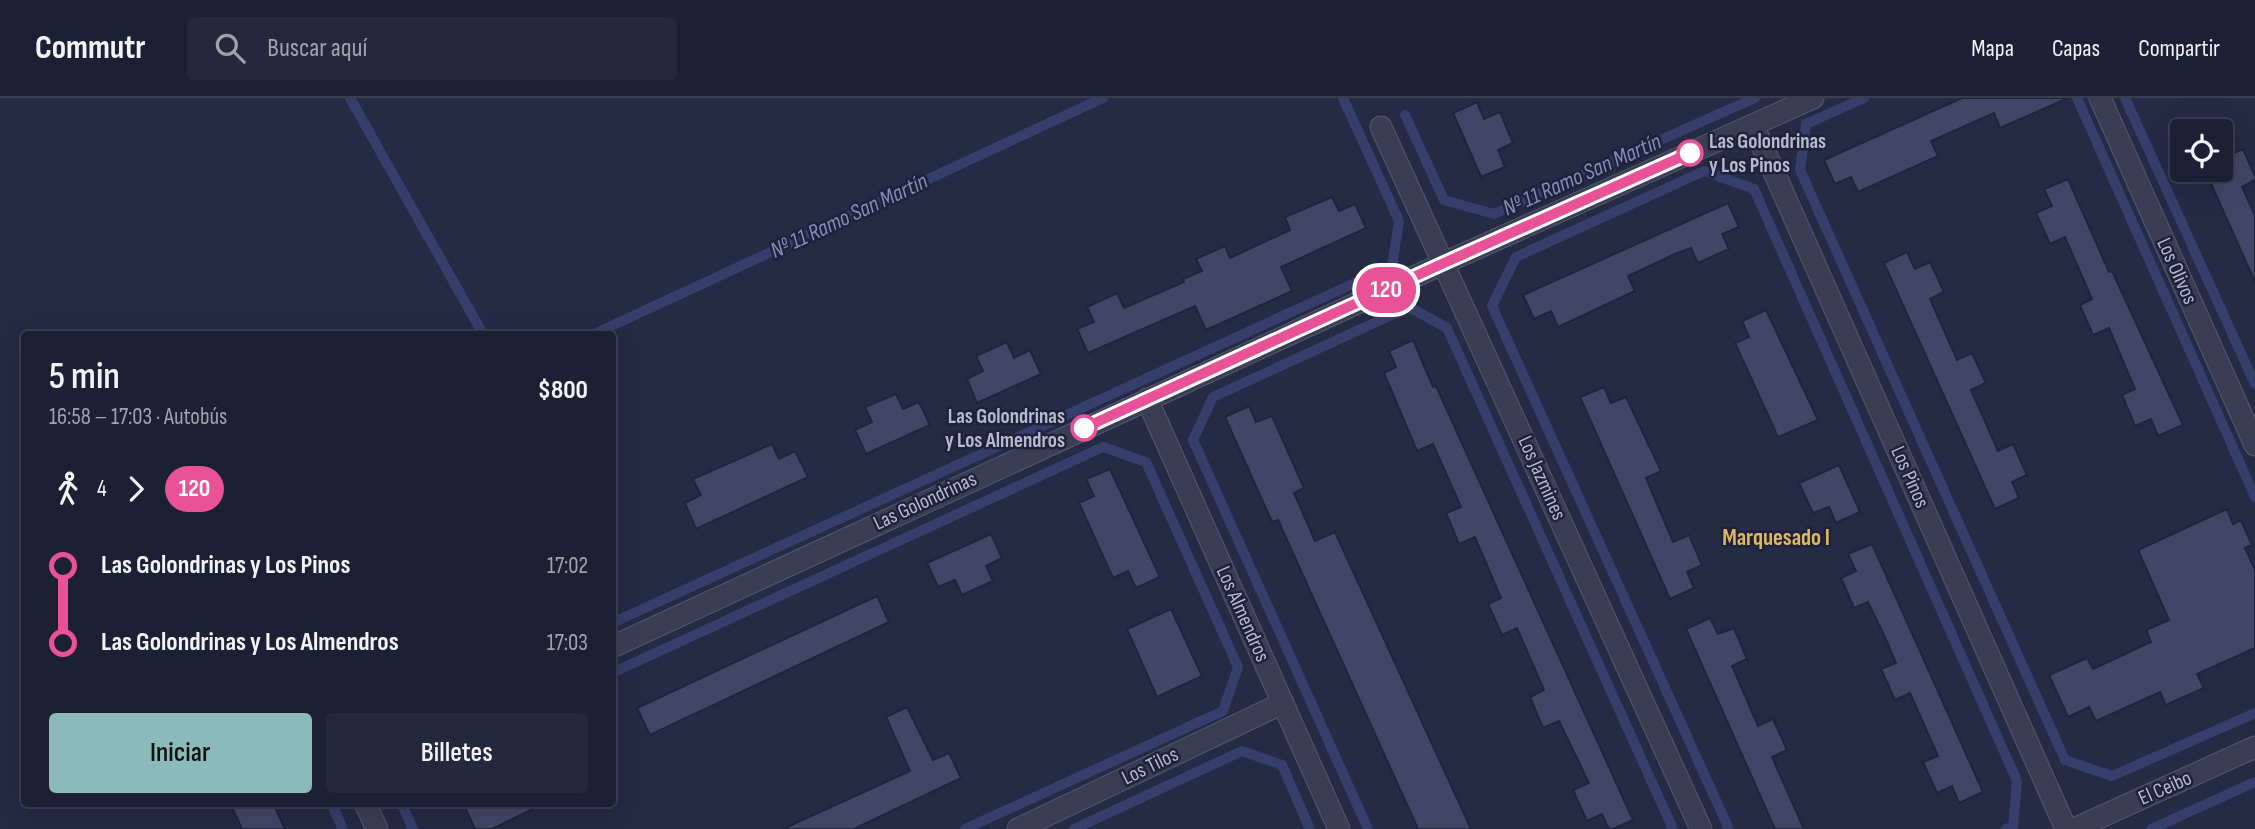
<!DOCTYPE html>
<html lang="es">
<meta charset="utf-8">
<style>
:root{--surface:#1c2034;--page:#25283c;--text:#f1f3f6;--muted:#a0a3ac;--line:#3a3e4f;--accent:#8bbbb9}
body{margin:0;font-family:"Sofia Sans Condensed",sans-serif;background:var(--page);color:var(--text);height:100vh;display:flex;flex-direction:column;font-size:26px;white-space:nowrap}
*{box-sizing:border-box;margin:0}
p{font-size:23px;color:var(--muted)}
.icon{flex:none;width:38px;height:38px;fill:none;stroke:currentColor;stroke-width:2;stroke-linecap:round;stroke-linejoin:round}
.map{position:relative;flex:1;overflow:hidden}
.details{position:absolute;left:21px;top:233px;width:595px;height:476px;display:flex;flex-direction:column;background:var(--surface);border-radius:7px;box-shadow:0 7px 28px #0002,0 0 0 2px var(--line)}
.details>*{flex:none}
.badge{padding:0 14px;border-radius:23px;font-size:24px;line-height:46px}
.controls{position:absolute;left:2170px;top:21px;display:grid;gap:14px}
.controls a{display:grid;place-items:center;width:63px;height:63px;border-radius:7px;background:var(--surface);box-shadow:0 7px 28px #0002,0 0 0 2px var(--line);font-size:35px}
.map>.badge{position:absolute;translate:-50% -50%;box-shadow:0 0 0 4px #fff}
.legs{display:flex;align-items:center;gap:10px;height:77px;padding:0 28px;font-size:23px}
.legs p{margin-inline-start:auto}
.headline{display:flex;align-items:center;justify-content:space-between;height:119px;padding:0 28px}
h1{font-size:38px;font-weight:600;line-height:52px}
.button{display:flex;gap:14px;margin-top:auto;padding:14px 28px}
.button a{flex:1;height:80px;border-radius:7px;background:var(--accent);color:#111;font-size:28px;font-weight:600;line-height:80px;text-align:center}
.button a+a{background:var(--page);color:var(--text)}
ul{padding:0 28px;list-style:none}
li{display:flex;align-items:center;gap:24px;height:77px;font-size:26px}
li i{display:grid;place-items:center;width:10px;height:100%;margin:0 9px;background:currentColor}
li i::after{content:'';width:18px;height:18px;margin:-9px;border:5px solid;border-radius:50%;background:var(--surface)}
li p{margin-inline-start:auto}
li:first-child i{background:linear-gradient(#0000 50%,currentColor 0)}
li:last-child i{background:linear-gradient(currentColor 50%,#0000 0)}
header{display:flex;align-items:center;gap:42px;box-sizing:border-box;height:98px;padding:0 35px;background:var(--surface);border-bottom:2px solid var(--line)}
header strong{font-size:33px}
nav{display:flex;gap:38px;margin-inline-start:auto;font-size:24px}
.search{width:490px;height:63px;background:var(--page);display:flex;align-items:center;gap:18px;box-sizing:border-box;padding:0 24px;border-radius:7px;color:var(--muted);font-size:26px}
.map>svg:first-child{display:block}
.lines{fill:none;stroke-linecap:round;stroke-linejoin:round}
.stream{stroke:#363e6b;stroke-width:10}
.building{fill:#414666;stroke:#20243c;stroke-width:2}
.street-casing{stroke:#55586f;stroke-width:23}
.street{stroke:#3a3d54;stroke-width:21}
.line-1-casing{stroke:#fff;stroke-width:16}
.line-1{stroke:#e95297;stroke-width:10}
.stop-1-dot{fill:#fff;stroke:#e95297;stroke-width:3.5}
.labels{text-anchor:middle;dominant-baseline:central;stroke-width:5;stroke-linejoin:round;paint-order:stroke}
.stop-label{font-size:21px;font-weight:bold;fill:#b7bace;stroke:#1e223a;text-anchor:start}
.street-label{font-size:21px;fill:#b7bace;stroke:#1e223a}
.water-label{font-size:23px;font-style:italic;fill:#848cbb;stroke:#1e223a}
.neighbourhood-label{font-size:23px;font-weight:bold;fill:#dfb961;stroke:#1e223a}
</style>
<header>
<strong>Commutr</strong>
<div class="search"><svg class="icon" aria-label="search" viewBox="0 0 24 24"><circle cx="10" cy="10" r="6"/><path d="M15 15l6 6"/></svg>Buscar aquí</div>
<nav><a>Mapa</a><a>Capas</a><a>Compartir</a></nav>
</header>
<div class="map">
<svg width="2255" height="731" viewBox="0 0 2255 731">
<rect width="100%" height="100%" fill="#252a45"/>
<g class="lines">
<g class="stream">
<path d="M350 0 483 236"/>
<path d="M1864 0 1806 26 1800 72 2065 662 2112 678 2255 615"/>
<path d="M2077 0 2255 399"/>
<path d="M2125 0 2255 286"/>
<path d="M1405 17 1444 102 1494 116 1755 0"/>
<path d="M594 236 1103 0"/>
<path d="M612 525 1392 168 1399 123 1343 0"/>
<path d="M612 575 1103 349 1146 364 1238 569 1223 613 965 731"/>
<path d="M331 705 343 731"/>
<path d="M404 705 403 709 413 731"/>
<path d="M1074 731 1242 653 1282 667 1310 731"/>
<path d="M1368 731 1193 342 1213 299 1409 209 1447 230 1673 731"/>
<path d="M1729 731 1492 208 1516 159 1704 73 1754 91 2017 683 2013 728 2006 731"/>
<path d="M2151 731 2255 684"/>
</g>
</g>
<g class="building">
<path d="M1962 0H2068L2000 30 1994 15 1931 43 1938 58 1858 94 1851 79 1835 86 1824 62Z"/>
<path d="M1477 4 1484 21 1500 14 1513 45 1498 52 1505 69 1481 79 1453 15Z"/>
<path d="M2243 51 2255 78V82L2242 89 2255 117V184L2205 72H2221V61Z"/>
<path d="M2068 81 2109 174 2112 173 2183 327 2158 338 2151 321 2135 328 2122 297 2135 291 2109 230 2093 237 2080 207 2092 201 2065 139 2050 146 2036 115 2052 108 2044 91Z"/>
<path d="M1332 99 1339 113 1355 106 1366 130 1281 169 1292 193 1206 232 1195 208 1088 255 1077 231 1094 224 1087 209 1117 195 1124 210 1184 184 1183 181 1202 173 1196 161 1225 148 1230 160 1290 132 1285 119Z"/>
<path d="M1728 105 1739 129 1722 136 1729 151 1698 165 1691 150 1675 156 1628 178 1635 193 1558 229 1551 213 1534 221 1523 197Z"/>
<path d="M1907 154 1915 171 1930 164 1944 194 1930 201 1957 262 1972 255 1986 285 1971 292 1998 353 2013 346 2027 377 2012 384 2019 400 1995 411 1884 165Z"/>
<path d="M1766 212 1818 322 1778 339 1735 245 1749 239 1742 223Z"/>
<path d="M1413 242 1433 289 1436 288 1633 722 1613 731H1609L1602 716 1587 723 1573 692 1589 685 1559 623 1543 630 1530 599 1544 592 1517 530 1502 537 1488 506 1501 500 1475 439 1459 446 1446 415 1461 409 1433 346 1417 353 1384 275 1396 269 1389 253Z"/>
<path d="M1007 244 1014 260 1030 252 1041 276 977 305 967 281 983 273 976 258Z"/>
<path d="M1604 289 1611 305 1626 299 1661 373 1646 380 1673 444 1689 437 1702 467 1687 474 1694 490 1670 501 1580 299Z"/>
<path d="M896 296 903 311 919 304 930 327 866 356 855 332 872 324 865 309Z"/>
<path d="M1249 308 1256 324 1272 318 1304 390 1294 395 1315 443 1335 434 1471 731H1418L1278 422 1272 424 1225 319Z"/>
<path d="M772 346 779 361 795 353 808 379 696 431 685 405 701 397 693 381Z"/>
<path d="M1839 367 1860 414 1836 425 1829 409 1813 415 1799 385Z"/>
<path d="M1110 371 1160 479 1136 490 1128 473 1113 480 1079 405 1094 398 1086 381Z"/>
<path d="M2227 411 2233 426 2241 422 2252 447 2245 450 2255 472V550L2197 576 2204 590 2166 607 2160 594 2096 623 2089 609 2068 619 2049 577 2087 560 2093 571 2151 544 2146 532 2169 522 2138 452Z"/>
<path d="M991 436 1002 460 986 468 993 483 962 497 955 482 938 489 927 465Z"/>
<path d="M1872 446 1983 694 1959 705 1952 688 1937 695 1923 664 1938 658 1910 595 1895 602 1881 571 1896 565 1884 537 1868 504 1854 510 1841 480 1856 473 1848 456Z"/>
<path d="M877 498 889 524 650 637 637 610Z"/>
<path d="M1171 511 1202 578 1157 599 1127 531Z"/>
<path d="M1710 520 1718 536 1734 530 1747 561 1732 568 1758 628 1773 621 1787 652 1772 659 1804 731H1775L1727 623 1686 531Z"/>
<path d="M907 609 933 662 949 655 961 680 854 731H783L910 673 886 619Z"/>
<path d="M230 705H273L285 731H242Z"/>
<path d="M463 705H545L492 731H475Z"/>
</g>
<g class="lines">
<g class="street-casing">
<g id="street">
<path d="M2100 0 2255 347"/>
<path d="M1753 27 2066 731"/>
<path d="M1381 29 1701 731"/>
<path d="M1147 301 1339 731"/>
<path d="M612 549 1444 165 1813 0"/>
<path d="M365 705 377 731"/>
<path d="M1018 731 1283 605"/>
<path d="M2074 731 2255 649"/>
</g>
</g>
<use href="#street" class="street"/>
</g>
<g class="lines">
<g class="line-1-casing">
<path id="line-1" d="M1084 330 1444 165 1690 55"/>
</g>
<use href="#line-1" class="line-1"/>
</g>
<g class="stop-1-dot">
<circle cx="1690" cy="55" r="12"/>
<circle cx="1084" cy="330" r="12"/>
</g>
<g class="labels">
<g class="stop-label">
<text x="1709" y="43">Las Golondrinas<tspan x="1709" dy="24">y Los Pinos</tspan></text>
<text x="1065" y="318" text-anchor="end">Las Golondrinas<tspan x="1065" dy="24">y Los Almendros</tspan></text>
</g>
<g class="street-label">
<text transform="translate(2177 173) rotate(66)">Los Olivos</text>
<text transform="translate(1910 379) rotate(66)">Los Pinos</text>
<text transform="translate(1542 380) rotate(66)">Los Jazmines</text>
<text transform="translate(925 403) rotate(-25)">Las Golondrinas</text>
<text transform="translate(1243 516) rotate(66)">Los Almendros</text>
<text transform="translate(1150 668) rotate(-26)">Los Tilos</text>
<text transform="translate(2165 690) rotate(-24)">El Ceibo</text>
</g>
<g class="water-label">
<text transform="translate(1582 77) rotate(-24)">Nº 11 Ramo San Martín</text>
<text transform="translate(849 118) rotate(-25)">Nº 11 Ramo San Martín</text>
</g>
<g class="neighbourhood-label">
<text x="1776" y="440">Marquesado I</text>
</g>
</g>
</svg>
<div class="controls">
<a><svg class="icon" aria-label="locate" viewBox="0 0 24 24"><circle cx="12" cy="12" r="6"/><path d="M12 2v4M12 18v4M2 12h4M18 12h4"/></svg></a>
</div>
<b class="badge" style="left:1386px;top:192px;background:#e95297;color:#fff">120</b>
<section class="details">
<div class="headline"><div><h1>5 min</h1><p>16:58 – 17:03 · Autobús</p></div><b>$800</b></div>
<div class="legs"><svg class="icon" aria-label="walk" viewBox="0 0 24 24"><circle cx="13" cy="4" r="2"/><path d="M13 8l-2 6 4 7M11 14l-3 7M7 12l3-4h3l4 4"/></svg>4<svg class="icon" aria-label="forward" viewBox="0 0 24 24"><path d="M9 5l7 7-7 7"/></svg><b class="badge" style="background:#e95297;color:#fff">120</b></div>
<ul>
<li><i style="color:#e95297"></i><b>Las Golondrinas y Los Pinos</b><p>17:02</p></li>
<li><i style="color:#e95297"></i><b>Las Golondrinas y Los Almendros</b><p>17:03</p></li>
</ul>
<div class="button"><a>Iniciar</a><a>Billetes</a></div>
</section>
</div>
